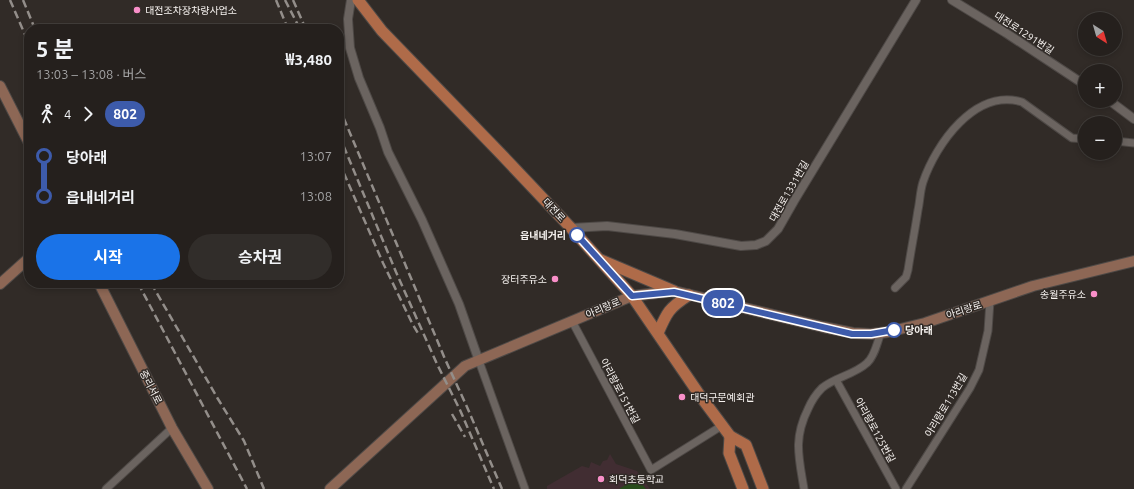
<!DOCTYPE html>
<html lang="ko">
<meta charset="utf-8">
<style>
:root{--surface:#25201d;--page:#312d2a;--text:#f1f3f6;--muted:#a3a3a4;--line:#423e3b;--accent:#1a73e8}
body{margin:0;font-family:Ubuntu,"Noto Sans KR",sans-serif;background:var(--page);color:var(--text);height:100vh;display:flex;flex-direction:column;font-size:15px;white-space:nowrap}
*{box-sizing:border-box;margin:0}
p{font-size:13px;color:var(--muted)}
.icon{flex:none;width:22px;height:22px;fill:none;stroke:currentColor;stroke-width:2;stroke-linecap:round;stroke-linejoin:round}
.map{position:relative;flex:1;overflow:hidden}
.details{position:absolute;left:24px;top:24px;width:320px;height:264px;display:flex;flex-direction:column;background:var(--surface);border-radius:16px;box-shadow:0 2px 6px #0003,0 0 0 1px var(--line)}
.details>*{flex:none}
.badge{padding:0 8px;border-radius:13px;font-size:14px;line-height:26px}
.needle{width:26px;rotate:143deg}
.buttons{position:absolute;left:1078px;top:12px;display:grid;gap:8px}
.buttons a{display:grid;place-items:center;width:44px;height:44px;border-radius:50%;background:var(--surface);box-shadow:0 2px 6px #0003,0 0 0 1px var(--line);font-size:20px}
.map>.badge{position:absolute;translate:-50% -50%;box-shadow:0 0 0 2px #fff}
.legs{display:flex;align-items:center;gap:6px;height:44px;padding:0 12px;font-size:13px}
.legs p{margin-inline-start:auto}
.head{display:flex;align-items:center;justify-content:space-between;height:68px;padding:0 12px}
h1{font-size:22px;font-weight:700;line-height:30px}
.button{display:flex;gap:8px;margin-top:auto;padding:8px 12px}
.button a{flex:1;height:46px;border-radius:24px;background:var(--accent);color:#fff;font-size:16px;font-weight:700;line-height:46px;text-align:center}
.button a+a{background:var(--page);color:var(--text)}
ul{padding:0 12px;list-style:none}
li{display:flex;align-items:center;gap:14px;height:40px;font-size:15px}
li i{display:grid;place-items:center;width:6px;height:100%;margin:0 5px;background:currentColor}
li i::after{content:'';width:10px;height:10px;margin:-5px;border:3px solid;border-radius:50%;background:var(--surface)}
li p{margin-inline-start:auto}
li:first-child i{background:linear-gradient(#0000 50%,currentColor 0)}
li:last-child i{background:linear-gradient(currentColor 50%,#0000 0)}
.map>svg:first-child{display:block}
.education{fill:#412d32}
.green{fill:#284b1b}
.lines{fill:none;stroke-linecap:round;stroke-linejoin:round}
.minor-casing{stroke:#4e4946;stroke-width:9}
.tertiary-casing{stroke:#4e4946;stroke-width:10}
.secondary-casing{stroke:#4e4946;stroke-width:12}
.primary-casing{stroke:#4e4946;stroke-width:13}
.minor{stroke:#6b6460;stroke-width:7}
.tertiary{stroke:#6b6460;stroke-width:8}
.secondary{stroke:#8d6755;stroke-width:10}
.primary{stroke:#af6b49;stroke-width:11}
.rail{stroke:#938e8a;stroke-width:2.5;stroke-dasharray:8 4;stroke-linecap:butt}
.line-1-casing{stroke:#fff;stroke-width:9}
.line-1{stroke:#3d5bab;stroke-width:6}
.poi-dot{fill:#f98fc9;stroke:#312b27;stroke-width:1.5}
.stop-1-dot{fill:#fff;stroke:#3d5bab;stroke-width:2}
.labels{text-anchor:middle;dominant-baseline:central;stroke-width:3;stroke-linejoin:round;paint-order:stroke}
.poi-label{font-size:10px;fill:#f7f3f0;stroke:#312b27;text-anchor:start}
.street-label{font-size:10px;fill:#f7f3f0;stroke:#312b27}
.stop-label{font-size:10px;font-weight:bold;fill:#f7f3f0;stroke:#312b27;text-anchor:end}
</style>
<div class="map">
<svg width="1134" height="489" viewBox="0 0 1134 489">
<rect width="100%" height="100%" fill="#312b27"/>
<path class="education" d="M610 454 616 464 637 471 650 489H547V486L582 466 589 468 591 462 600 466 603 461 607 460Z"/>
<path class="green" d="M637 478 646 489H619Z"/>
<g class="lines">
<g class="minor-casing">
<g id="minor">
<path d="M1115 141 1134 143"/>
<path d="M895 288 906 277 908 270C911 250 915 230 918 210 920 201 920 191 923 182 936 144 975 88 1022 102L1072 138 1085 139"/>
<path d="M572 321 651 470 723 425"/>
<path d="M479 361 525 489"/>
<path d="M836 380 896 489"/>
<path d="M106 489 172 428"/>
<path d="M804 489C799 458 793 439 808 409 811 402 816 394 822 388 835 377 854 375 867 363 875 356 877 342 881 333"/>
<path d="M906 489 970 388 979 370 988 331 990 301"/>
</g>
</g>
<g class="tertiary-casing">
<g id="tertiary">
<path d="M351 0 348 19 350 48 359 78 380 128 388 152 422 220 459 304 479 361"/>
<path d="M952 0 1006 33 1085 85"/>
<path d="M1110 101 1134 119"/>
<path d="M571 228 607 226 675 234 741 246 756 245 766 241 778 229 794 201 916 0"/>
</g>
</g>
<g class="secondary-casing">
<g id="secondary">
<path d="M0 86 29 143"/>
<path d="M99 283 172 428 208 489"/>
<path d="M0 284 29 258"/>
<path d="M330 489 465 366 632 296 674 291 823 327 853 333 871 334 888 332 925 323 1033 286 1134 261"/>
</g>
</g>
<g class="primary-casing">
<g id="primary">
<path d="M358 0 382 31 500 153 571 228 632 296 701 397 730 436 746 445 763 489"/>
<path d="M601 260 674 291"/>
<path d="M658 333C667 312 669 308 689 295"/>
<path d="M730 436 729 453 743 489"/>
</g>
</g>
<use href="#minor" class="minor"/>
<use href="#tertiary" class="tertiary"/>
<use href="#secondary" class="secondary"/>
<use href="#primary" class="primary"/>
<g class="rail">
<path d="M10 0 29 44"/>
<path d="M23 0 35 29"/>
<path d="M276 0 288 29"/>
<path d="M285 0 300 29"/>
<path d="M293 0 304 25"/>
<path d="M339 107 445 359 467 407 502 489"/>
<path d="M339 135 396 272 437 364 460 410 494 489"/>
<path d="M339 162 383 263 412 323 419 335"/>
<path d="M138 283 247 489"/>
<path d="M151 283 218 399 244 441 264 489"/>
<path d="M452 414 465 437"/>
</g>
</g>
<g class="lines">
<g class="line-1-casing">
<path id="line-1" d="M577 235 632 296 674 292 852 334H871L894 330"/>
</g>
<use href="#line-1" class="line-1"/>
</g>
<g class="poi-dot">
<circle cx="137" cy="10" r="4"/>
<circle cx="555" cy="279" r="4"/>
<circle cx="1094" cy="294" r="4"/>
<circle cx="682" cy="397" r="4"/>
<circle cx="601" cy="479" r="4"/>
</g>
<g class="stop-1-dot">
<circle cx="577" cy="235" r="7"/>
<circle cx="894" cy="330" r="7"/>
</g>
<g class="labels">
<g class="poi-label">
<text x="145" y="10">대전조차장차량사업소</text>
<text x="547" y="279" text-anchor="end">장터주유소</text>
<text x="1086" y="294" text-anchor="end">송월주유소</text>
<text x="690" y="397">대덕구문예회관</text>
<text x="609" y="479">회덕초등학교</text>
</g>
<g class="street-label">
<text transform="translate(1024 33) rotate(33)">대전로1291번길</text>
<text transform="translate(789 191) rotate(-60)">대전로1331번길</text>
<text transform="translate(554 210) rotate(47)">대전로</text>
<text transform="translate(603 308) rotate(-23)">아리랑로</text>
<text transform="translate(964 310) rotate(-18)">아리랑로</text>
<text transform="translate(151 387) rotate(63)">중리서로</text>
<text transform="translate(620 391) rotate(62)">아리랑로151번길</text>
<text transform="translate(946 405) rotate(-59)">아리랑로113번길</text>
<text transform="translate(875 430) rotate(61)">아리랑로125번길</text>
</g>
<g class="stop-label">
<text x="566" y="235">읍내네거리</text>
<text x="905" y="330" text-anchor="start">당아래</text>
</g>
</g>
</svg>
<div class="buttons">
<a><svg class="needle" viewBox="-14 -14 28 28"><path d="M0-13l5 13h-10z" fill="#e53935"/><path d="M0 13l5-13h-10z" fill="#a3a3a4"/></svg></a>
<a>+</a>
<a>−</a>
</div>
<b class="badge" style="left:723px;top:303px;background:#3d5bab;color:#fff">802</b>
<section class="details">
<div class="head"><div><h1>5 분</h1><p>13:03 – 13:08 · 버스</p></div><b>₩3,480</b></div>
<div class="legs"><svg class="icon" aria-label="walk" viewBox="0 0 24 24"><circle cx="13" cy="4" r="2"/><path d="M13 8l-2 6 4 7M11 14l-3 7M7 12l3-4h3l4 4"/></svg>4<svg class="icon" aria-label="forward" viewBox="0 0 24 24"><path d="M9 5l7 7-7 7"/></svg><b class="badge" style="background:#3d5bab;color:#fff">802</b></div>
<ul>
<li><i style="color:#3d5bab"></i><b>당아래</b><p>13:07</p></li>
<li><i style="color:#3d5bab"></i><b>읍내네거리</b><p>13:08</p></li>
</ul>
<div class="button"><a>시작</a><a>승차권</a></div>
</section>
</div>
